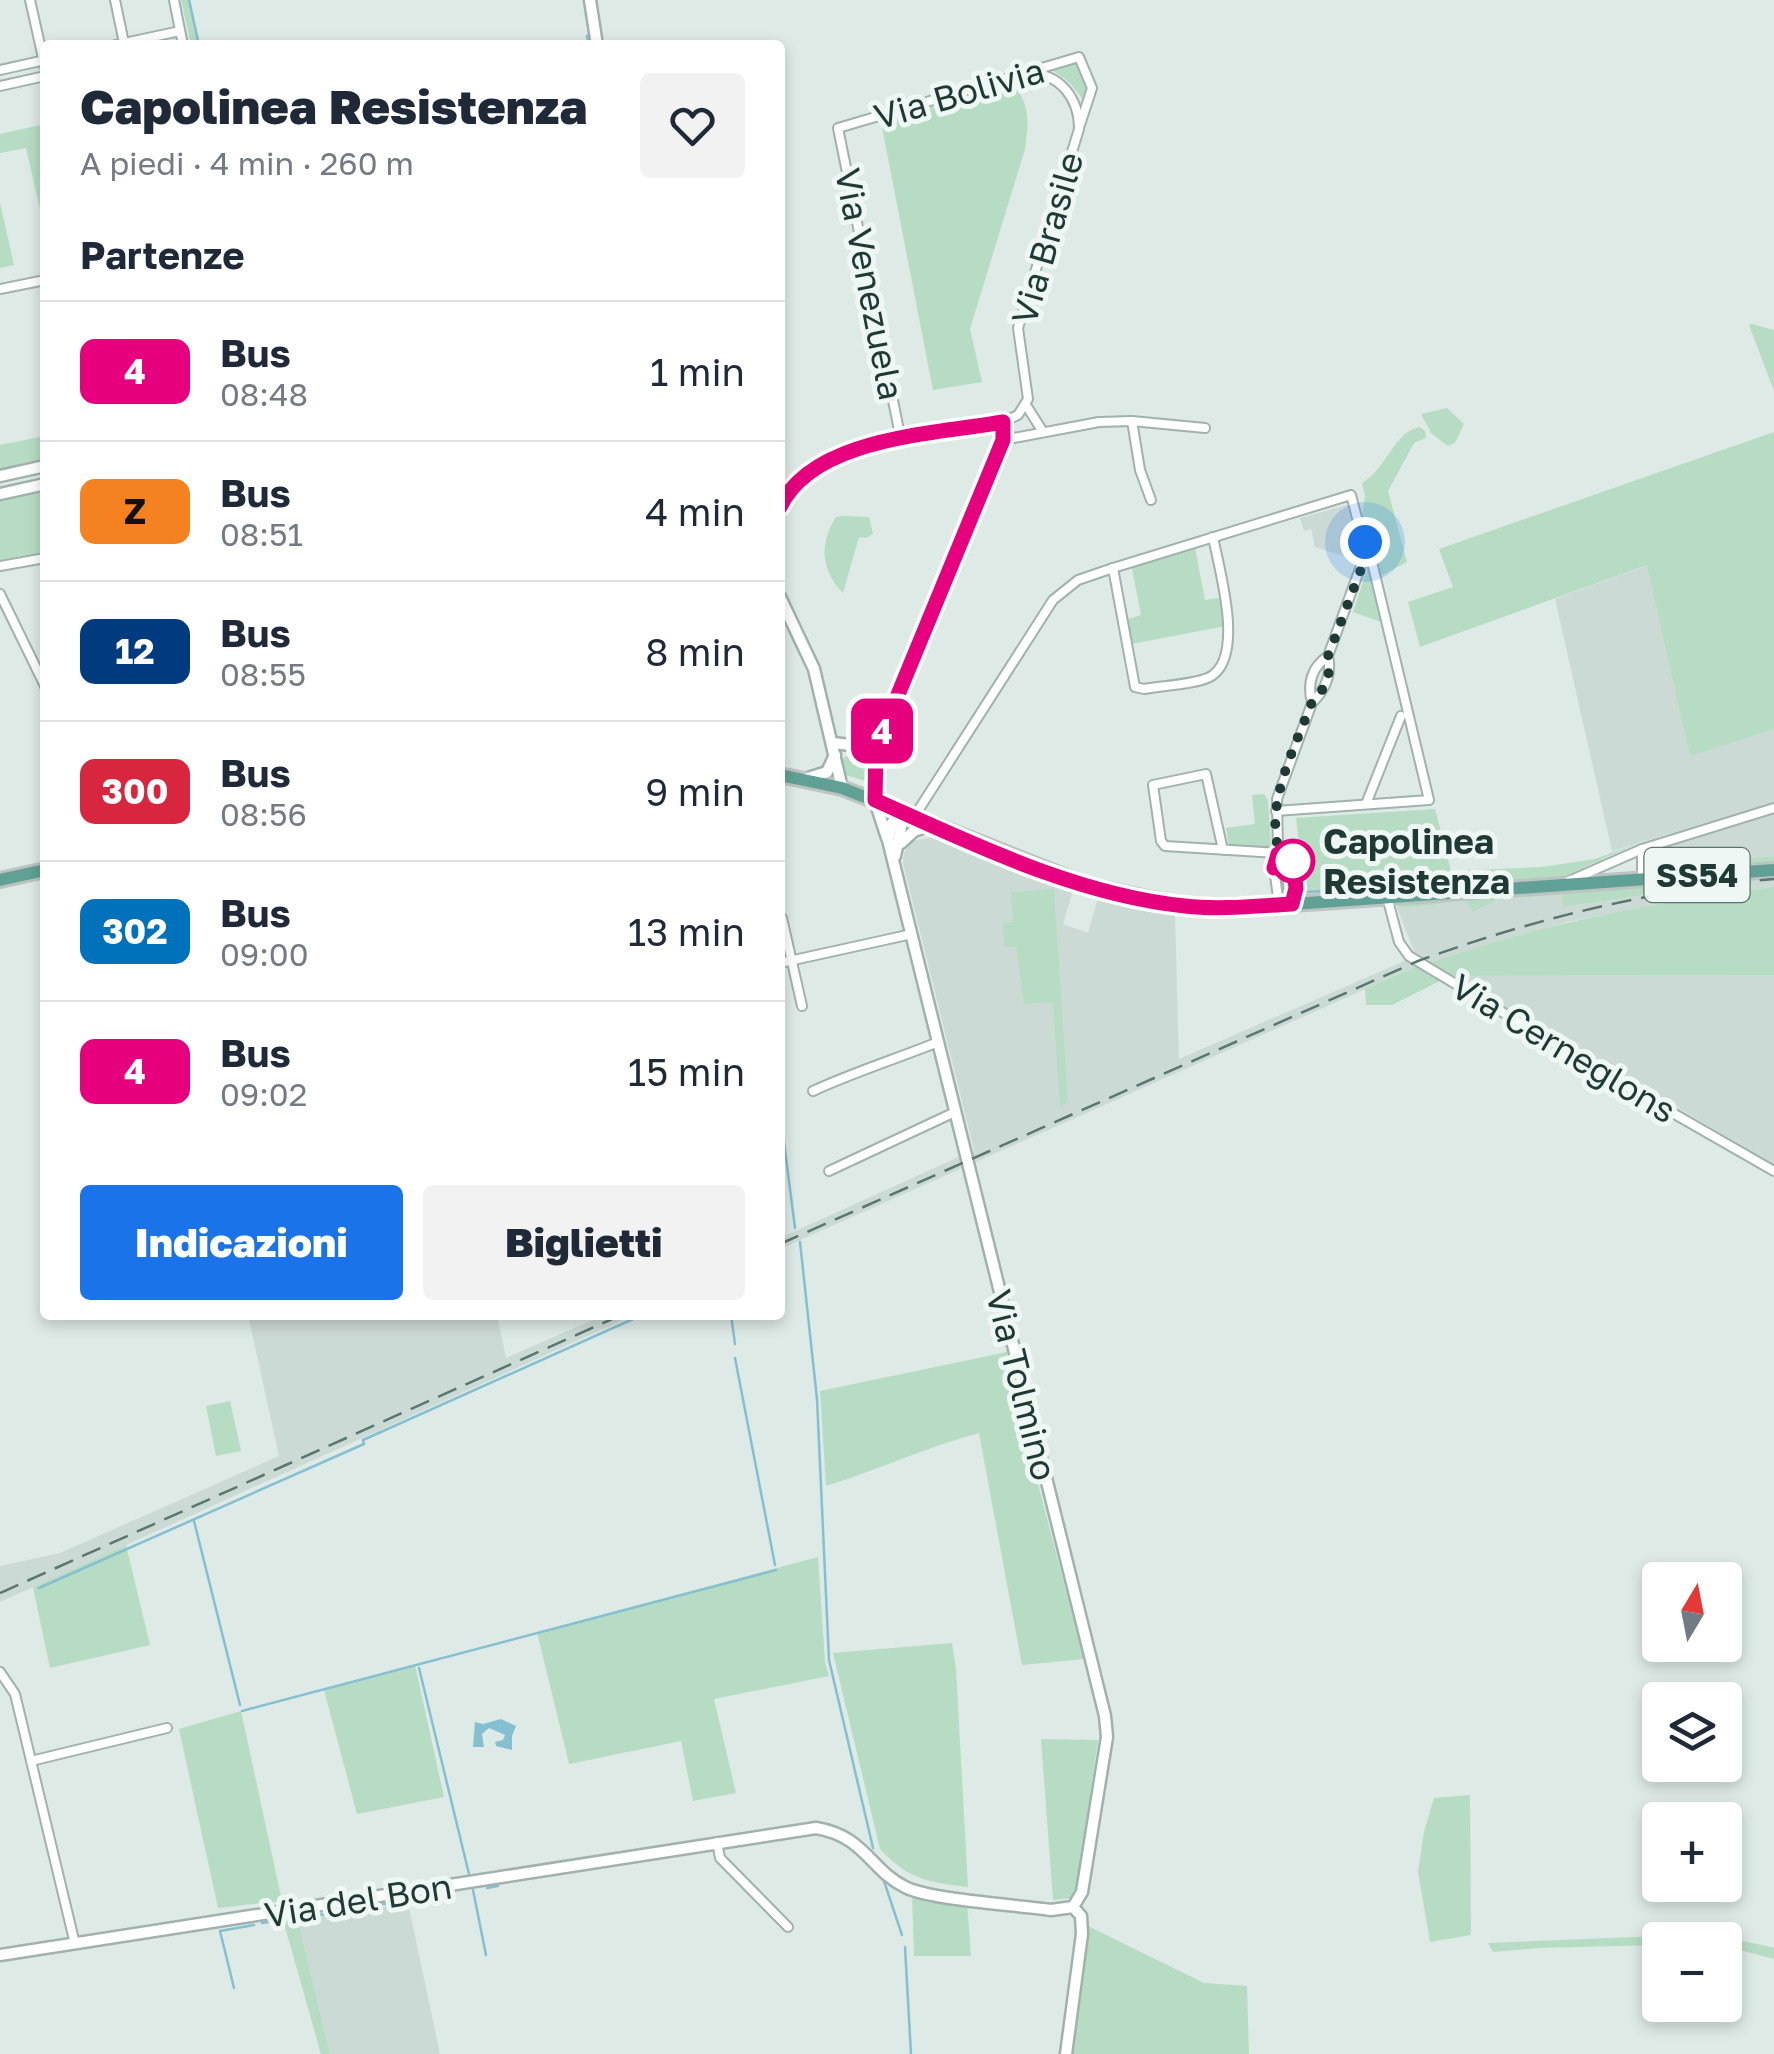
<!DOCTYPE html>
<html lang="it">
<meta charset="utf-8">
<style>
:root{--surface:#fff;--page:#f2f2f3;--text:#1f2937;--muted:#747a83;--line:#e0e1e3;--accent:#1a73e8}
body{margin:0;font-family:"Golos Text",sans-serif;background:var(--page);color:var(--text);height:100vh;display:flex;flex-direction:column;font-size:38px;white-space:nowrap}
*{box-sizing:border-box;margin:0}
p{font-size:32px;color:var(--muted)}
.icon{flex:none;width:55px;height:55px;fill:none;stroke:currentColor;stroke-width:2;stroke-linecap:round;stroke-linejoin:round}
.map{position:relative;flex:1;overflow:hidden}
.sheet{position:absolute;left:40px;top:40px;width:745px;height:1280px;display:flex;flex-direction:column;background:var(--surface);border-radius:10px;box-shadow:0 5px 15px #0003}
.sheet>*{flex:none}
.badge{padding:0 20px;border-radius:15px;font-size:35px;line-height:65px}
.needle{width:65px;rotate:10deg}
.fabs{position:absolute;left:1642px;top:1562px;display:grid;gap:20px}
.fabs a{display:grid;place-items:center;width:100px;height:100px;border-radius:10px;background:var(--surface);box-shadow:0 5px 15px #0003;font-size:50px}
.you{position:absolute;width:50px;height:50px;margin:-25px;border:8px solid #fff;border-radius:50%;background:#1a73e8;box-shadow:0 0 0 15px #1a73e833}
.map>.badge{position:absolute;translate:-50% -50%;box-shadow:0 0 0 5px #fff}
h2{padding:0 40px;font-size:38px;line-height:90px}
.round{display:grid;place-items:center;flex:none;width:105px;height:105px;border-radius:10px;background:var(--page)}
.head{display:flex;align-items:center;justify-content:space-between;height:170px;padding:0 40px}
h1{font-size:48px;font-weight:800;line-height:75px}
.cta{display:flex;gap:20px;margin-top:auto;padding:20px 40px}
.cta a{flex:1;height:115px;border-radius:10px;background:var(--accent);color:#fff;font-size:40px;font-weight:800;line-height:115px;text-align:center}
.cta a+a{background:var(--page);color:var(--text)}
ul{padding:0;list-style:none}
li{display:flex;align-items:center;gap:30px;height:140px;padding:0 40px;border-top:2px solid var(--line)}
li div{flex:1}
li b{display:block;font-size:38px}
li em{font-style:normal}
li .badge{min-width:110px;font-weight:700;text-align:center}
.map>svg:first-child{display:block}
.built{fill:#ccdad5}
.green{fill:#b6dcc3}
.water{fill:#84c0d1}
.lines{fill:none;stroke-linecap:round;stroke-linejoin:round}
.stream{stroke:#84c0d1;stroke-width:2.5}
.minor-casing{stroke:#a1b2ad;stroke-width:12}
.tertiary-casing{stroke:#a1b2ad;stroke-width:15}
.primary-casing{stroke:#bcc4c2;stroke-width:18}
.minor{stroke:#fff;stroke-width:8}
.tertiary{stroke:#fff;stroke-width:10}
.primary{stroke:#61a195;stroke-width:12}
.rail{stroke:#597670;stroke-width:2.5;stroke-dasharray:20 10;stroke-linecap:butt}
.line-casing{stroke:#fff;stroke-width:22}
.line{stroke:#e6007e;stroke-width:15}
.walk{stroke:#1f3a35;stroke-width:10;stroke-dasharray:0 18}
.stop-dot{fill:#fff;stroke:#e6007e;stroke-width:5}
.labels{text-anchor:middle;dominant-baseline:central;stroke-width:10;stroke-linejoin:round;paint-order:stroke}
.shield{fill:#eef7f3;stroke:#5d736e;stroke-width:2.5}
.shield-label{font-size:32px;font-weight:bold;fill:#1f3a35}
.street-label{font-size:35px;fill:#1f3a35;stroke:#eef7f3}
.stop-label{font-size:35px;font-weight:bold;fill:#1f3a35;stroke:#eef7f3;text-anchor:start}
</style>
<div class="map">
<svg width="1774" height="2054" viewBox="0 0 1774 2054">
<rect width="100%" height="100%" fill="#deeae6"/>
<g class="built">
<path d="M1347 505 1359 549 1356 560 1315 547 1311 529 1304 531 1300 518Z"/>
<path d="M1648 565 1690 755 1774 729V802L1612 851 1555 599Z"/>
<path d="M1774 813V856L1673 864 1670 845Z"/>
<path d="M933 837 1073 890 1063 924 1088 933 1098 898 1175 914 1179 1059 1416 956 1397 908 1434 905 1455 897 1515 893 1516 898 1561 895 1563 907 1774 876V887L1698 896 1567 922 1404 972 780 1249V1238L974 1150 903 863 904 853 912 841Z"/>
<path d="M1774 975V1164L1452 976Z"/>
<path d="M248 1315H497L506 1358 604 1315H634L0 1602V1566L60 1553 279 1456Z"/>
<path d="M408 1903 440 2054H330L298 1920Z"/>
</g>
<g class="green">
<path d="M181 0H190L199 45H191Z"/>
<path d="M1077 60 1087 89 1084 101 1069 82 1052 70Z"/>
<path d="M1014 83C1030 109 1029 119 1025 149L970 329 982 382 933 390 881 122Z"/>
<path d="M45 124V230L26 148 0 153V134Z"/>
<path d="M0 203 14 265 0 268Z"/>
<path d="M1752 324 1774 330V391L1749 325Z"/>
<path d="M1447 408 1464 424 1455 443 1448 446 1432 434 1421 414Z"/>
<path d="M1420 427 1425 431 1426 438 1414 443 1388 491 1407 562 1380 576 1362 517 1365 496 1362 483C1387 469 1393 432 1420 427Z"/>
<path d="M1774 432V729L1690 756 1647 565 1420 647 1408 602 1453 587 1439 549Z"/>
<path d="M45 436V460L0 470V445Z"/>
<path d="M45 490V552L0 560V499Z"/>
<path d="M842 516 869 517 873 534 866 538 859 537 843 593C821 570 819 544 836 517Z"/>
<path d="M1194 543 1205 600 1225 597 1231 625 1126 645 1122 621 1141 615 1131 563Z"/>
<path d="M1369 564 1384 623 1353 612Z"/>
<path d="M851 754 871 756 868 782 843 774V758Z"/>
<path d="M1264 794 1268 800 1271 849 1229 846 1226 828 1255 824 1252 795Z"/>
<path d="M1435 809 1451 871 1542 867 1595 859 1638 843 1565 876 1553 878 1305 894 1296 818Z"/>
<path d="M1774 856V864L1658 872 1650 866 1673 861 1674 864Z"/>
<path d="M1774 876 1563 907 1561 895 1516 898 1515 893Z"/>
<path d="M1774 887V975L1452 976 1430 963C1542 924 1656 901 1774 887Z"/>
<path d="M1054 889 1068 1102 1060 1107 1053 1002 1024 1004 1016 947H1004L1003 923 1013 922 1011 892Z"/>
<path d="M1494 895 1496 900 1473 912 1465 898 1434 905 1397 908 1402 902Z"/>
<path d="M1416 967 1440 981 1392 1005H1366L1365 989Z"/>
<path d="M1007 1352 1022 1423 1084 1659 1022 1665 979 1433C926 1447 878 1470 826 1486L820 1391Z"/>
<path d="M230 1401 241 1451 216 1456 206 1406Z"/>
<path d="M126 1545 150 1645 50 1668 33 1587Z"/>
<path d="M818 1557 825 1662 829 1676 714 1699 736 1793 693 1801 681 1741 569 1764 537 1632Z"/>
<path d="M952 1643 956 1669 968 1887C928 1882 909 1880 880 1849L833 1653Z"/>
<path d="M415 1665 444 1797 357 1814 324 1690Z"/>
<path d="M241 1711 282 1901 218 1908 179 1729Z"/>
<path d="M1041 1739 1098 1740 1077 1886 1071 1898 1053 1900Z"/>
<path d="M1470 1795 1471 1935 1430 1942 1418 1872 1424 1832 1434 1798Z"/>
<path d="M912 1894 967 1902 971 1956H914Z"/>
<path d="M282 1916 298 1920 330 2054H321Z"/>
<path d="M1088 1926 1204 1983 1247 1986 1249 2054H1070Z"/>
<path d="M1683 1935C1715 1936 1743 1940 1774 1948V1959L1725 1946V1940H1660V1945L1537 1948 1493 1952 1488 1943Z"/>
</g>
<path class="water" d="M501 1719 516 1726 512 1736V1750L496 1746 495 1742 503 1740 505 1735 489 1728 482 1734 484 1747H473L475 1722 483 1724Z"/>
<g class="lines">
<g class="stream">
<path d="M189 0 199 45"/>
<path d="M587 36 589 45"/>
<path d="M1308 892 1450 883"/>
<path d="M780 1111 795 1228"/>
<path d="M800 1242 817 1399 829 1660 873 1848"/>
<path d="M731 1315 735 1344"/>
<path d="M735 1358 775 1565"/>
<path d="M194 1521 240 1705"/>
<path d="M39 1588 364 1444 363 1440 642 1315"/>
<path d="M419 1668 469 1874"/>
<path d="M242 1711 776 1570"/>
<path d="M882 1875 902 1935"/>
<path d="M487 1888 498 1886"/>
<path d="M473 1890 486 1955"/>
<path d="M314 1916 443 1894"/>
<path d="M262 1923 275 1921"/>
<path d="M905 1947 911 2054"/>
<path d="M234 1988 220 1931 254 1925"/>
</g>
<g class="minor-casing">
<g id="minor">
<path d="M30 0 45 67"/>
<path d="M115 0 124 43"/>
<path d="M174 0 183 45"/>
<path d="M115 45 180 31"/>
<path d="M0 70 45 60"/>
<path d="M0 86 45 76"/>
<path d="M0 289 45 280"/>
<path d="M1026 405 1043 432"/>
<path d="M1132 421 1140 470 1151 500"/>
<path d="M901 440 838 128 1079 57 1092 88 1080 125"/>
<path d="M1003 440 1099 422 1132 421 1205 428"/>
<path d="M780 507C812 436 934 434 1003 422L1018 415 1028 399 1018 328 1079 129C1079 99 1061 74 1029 73"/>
<path d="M0 566 45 558"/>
<path d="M1113 568 1135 687 1144 689C1160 686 1202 684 1213 675 1244 652 1219 569 1213 537"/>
<path d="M0 594 45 686"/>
<path d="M1312 703C1307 683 1312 667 1328 656"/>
<path d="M876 748 1003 440V422"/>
<path d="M1366 804 1401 716"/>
<path d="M1276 811 1429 800 1372 562 1366 556"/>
<path d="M914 817 1053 600 1078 580 1113 568 1351 495 1366 552 1328 656C1332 674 1325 690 1312 703L1277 799 1278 853 1274 868 1279 905"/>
<path d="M1642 849V878"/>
<path d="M1223 850 1206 774 1153 785 1161 841 1165 846 1278 853"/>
<path d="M1278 853 1286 867 1291 904"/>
<path d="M1569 881 1642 849 1774 808"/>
<path d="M1387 897 1399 942 1409 956 1617 1081 1774 1171"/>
<path d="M782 918 802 1006"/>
<path d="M780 963 912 934"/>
<path d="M813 1091C854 1072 896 1059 938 1042"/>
<path d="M829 1171 955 1112"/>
<path d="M0 1672 15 1694 75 1944"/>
<path d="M31 1761 167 1728"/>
<path d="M717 1842 720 1858 788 1927"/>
</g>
</g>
<g class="tertiary-casing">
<g id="tertiary">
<path d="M590 0 597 45"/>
<path d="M0 476 45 466"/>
<path d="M0 494 45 484"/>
<path d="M780 597 814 669 842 788"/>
<path d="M833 743 876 748 875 801 887 838"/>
<path d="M805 779 827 772 835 755"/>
<path d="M904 813 892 823 888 840 1105 1716 1107 1737 1082 1892 1073 1907"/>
<path d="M901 843 914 831 931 825"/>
<path d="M895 856 904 813"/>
<path d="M0 1955 816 1828C865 1836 870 1870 905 1887 930 1900 1018 1905 1051 1910L1073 1907"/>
<path d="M1066 2054 1082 1934 1081 1916 1073 1907"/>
</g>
</g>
<g class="primary-casing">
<g id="primary">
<path d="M780 775 842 788 1087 885 1185 906 1279 905 1774 870"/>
<path d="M0 880 45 870"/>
</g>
</g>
<use href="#minor" class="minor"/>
<use href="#tertiary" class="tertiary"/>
<use href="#primary" class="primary"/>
<g class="rail">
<path d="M780 1244 1418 961C1533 919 1651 890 1774 879"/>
<path d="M0 1593 621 1315"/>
</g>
</g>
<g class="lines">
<g class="line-casing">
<path id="line" d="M780 507C813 437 935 434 1003 422V440L876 748 875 800C973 844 1077 895 1185 906 1220 910 1256 906 1292 904L1296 888 1293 861 1278 854 1274 868"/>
</g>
<use href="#line" class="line"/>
<path class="walk" d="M1293 861 1286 867C1257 816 1294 751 1312 702 1325 690 1332 674 1328 656L1366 556 1365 542"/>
</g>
<circle class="stop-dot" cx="1293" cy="861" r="20"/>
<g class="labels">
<rect class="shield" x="1644.5" y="848" width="105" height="54" rx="8"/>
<g class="shield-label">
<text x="1697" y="875">SS54</text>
</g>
<g class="street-label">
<text transform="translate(959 93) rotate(-16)">Via Bolivia</text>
<text transform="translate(1047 238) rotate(-74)">Via Brasile</text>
<text transform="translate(870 284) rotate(79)">Via Venezuela</text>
<text transform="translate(1564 1048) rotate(31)">Via Cerneglons</text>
<text transform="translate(1022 1385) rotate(76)">Via Tolmino</text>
<text transform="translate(358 1900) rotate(-9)">Via del Bon</text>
</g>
<g class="stop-label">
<text x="1323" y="841">Capolinea<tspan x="1323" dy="40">Resistenza</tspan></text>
</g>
</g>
</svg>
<div class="fabs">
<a><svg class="needle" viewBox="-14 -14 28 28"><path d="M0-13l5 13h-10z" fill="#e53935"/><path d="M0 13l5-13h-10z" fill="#747a83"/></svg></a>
<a><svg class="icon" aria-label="layers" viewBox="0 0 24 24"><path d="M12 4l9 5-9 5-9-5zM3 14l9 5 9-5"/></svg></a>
<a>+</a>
<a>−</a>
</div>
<div class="you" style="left:1365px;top:542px"></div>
<b class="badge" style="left:882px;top:731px;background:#e6007e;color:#fff">4</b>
<section class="sheet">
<div class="head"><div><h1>Capolinea Resistenza</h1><p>A piedi · 4 min · 260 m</p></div><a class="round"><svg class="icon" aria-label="heart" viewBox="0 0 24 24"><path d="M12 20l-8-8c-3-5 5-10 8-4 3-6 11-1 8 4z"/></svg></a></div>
<h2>Partenze</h2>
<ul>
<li><span class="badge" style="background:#e6007e;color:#fff">4</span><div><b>Bus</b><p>08:48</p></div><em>1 min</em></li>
<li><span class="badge" style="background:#f58220;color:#111">Z</span><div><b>Bus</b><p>08:51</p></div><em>4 min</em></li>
<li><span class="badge" style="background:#003b80;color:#fff">12</span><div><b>Bus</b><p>08:55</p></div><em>8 min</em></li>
<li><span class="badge" style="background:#d7263d;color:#fff">300</span><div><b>Bus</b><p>08:56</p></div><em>9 min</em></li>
<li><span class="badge" style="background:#0072bc;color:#fff">302</span><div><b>Bus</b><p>09:00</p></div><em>13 min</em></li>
<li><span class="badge" style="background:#e6007e;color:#fff">4</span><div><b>Bus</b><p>09:02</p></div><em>15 min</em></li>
</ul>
<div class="cta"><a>Indicazioni</a><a>Biglietti</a></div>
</section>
</div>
